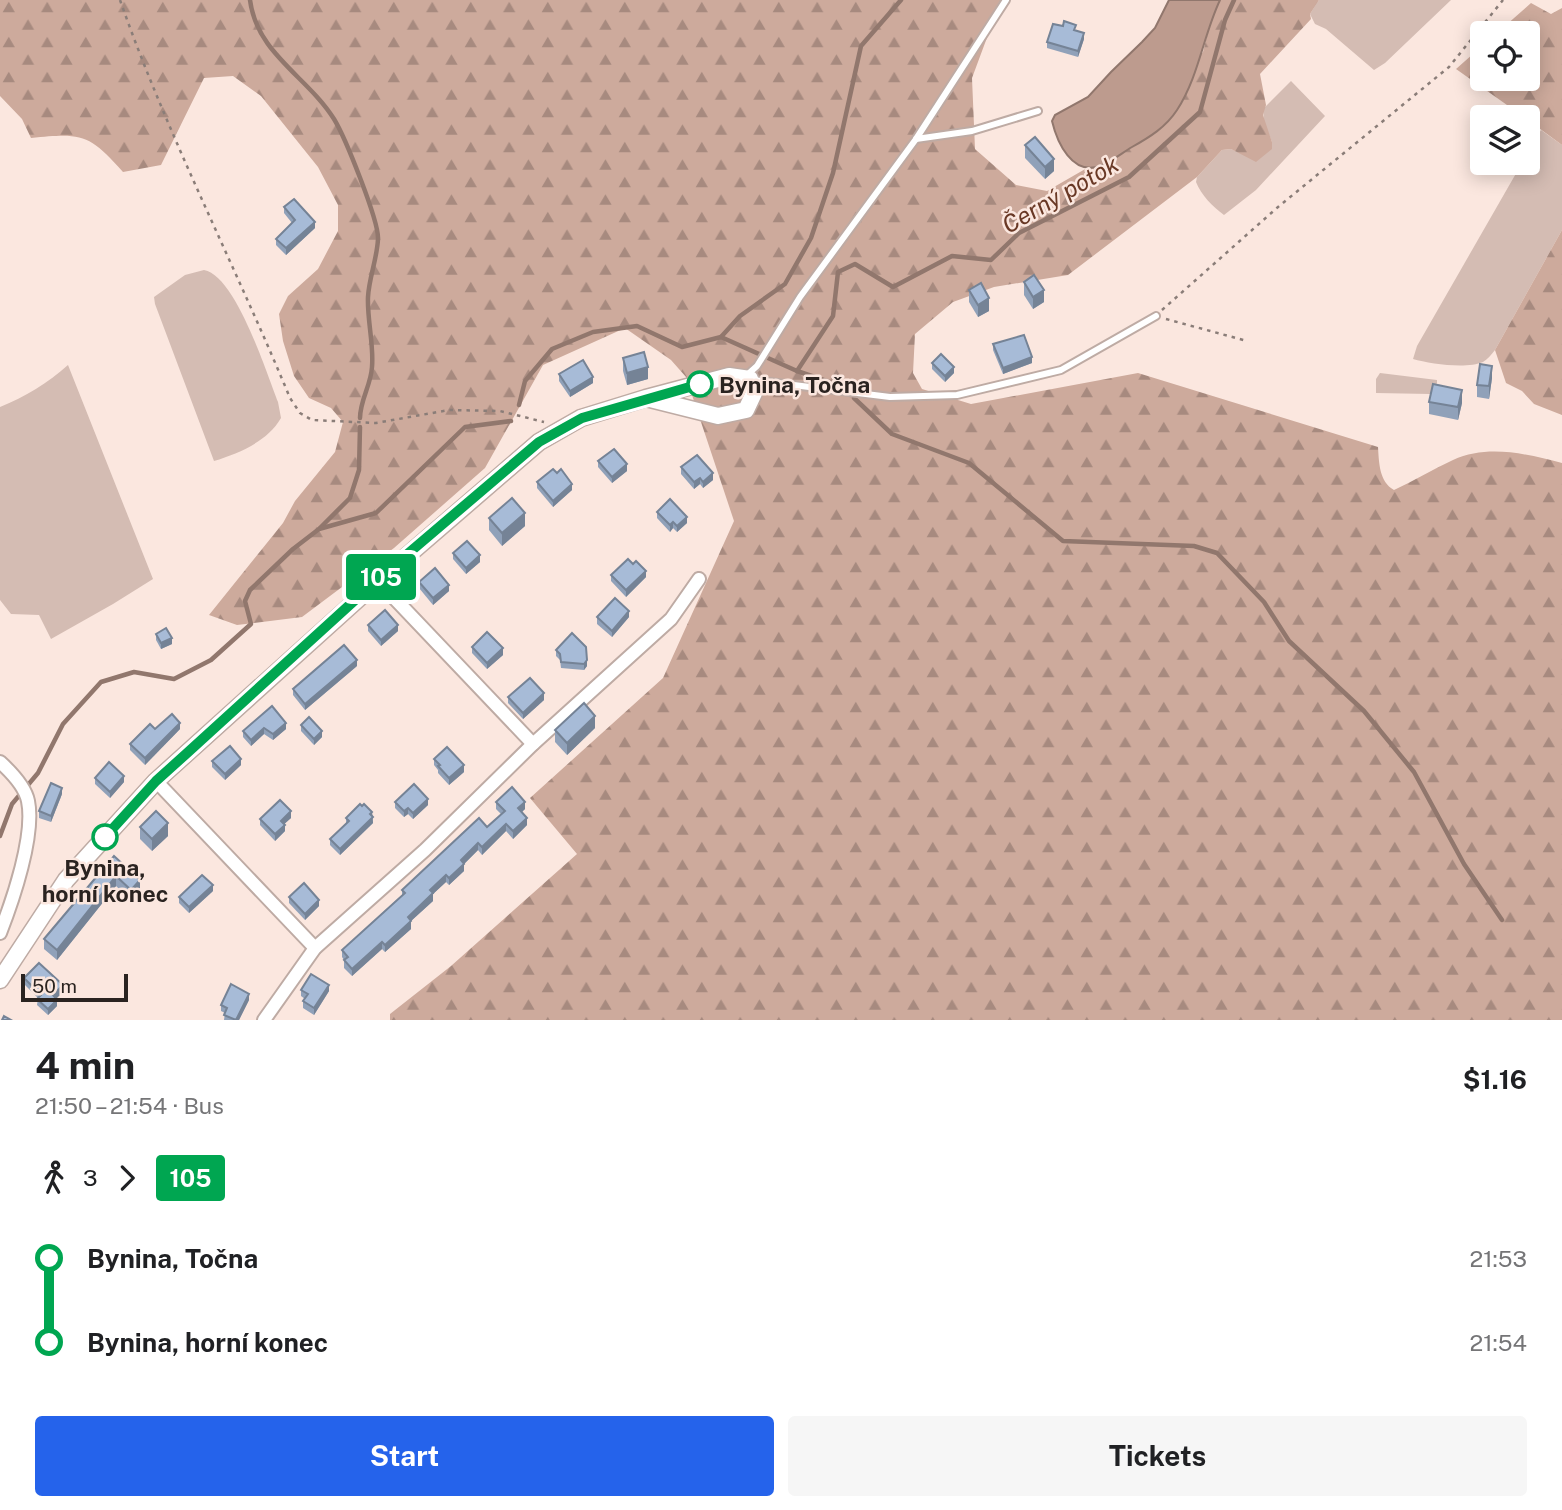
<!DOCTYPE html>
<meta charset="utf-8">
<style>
:root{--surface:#fff;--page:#f6f6f6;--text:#202124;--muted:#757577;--accent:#2563eb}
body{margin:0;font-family:"Public Sans",sans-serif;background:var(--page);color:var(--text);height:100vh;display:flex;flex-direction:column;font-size:26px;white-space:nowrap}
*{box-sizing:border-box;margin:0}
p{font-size:23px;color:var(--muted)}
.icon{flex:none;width:38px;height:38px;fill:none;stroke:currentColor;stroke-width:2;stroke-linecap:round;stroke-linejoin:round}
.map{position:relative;height:1020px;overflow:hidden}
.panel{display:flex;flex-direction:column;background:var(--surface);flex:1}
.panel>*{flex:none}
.badge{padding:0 14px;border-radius:5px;font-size:24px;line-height:46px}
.tools{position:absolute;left:1470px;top:21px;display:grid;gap:14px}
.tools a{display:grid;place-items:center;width:70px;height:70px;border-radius:7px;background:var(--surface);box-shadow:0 4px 18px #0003;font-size:35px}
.scale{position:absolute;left:21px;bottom:18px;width:107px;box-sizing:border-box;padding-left:7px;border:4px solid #2a2320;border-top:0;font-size:19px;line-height:24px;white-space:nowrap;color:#2a2320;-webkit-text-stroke:5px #fbe7df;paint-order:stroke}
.map>.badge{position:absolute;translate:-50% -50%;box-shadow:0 0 0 4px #fff}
.legs{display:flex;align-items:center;gap:10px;height:77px;padding:0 35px;font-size:23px}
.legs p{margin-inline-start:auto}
.summary{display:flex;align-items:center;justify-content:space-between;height:119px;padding:0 35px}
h1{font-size:38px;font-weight:700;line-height:52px}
.cta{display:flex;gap:14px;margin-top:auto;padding:14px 35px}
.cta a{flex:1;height:80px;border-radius:7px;background:var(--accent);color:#fff;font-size:28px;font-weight:700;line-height:80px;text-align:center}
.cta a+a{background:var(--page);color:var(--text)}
ul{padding:0 35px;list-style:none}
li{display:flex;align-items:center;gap:24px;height:84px;font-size:26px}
li i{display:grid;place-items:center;width:10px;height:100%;margin:0 9px;background:currentColor}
li i::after{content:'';width:18px;height:18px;margin:-9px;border:5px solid;border-radius:50%;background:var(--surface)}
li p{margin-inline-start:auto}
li:first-child i{background:linear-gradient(#0000 50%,currentColor 0)}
li:last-child i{background:linear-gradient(currentColor 50%,#0000 0)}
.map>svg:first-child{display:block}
.green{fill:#d4bcb3}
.forest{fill:url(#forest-firs)}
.water{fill:#bd9b8e;stroke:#91776d;stroke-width:2}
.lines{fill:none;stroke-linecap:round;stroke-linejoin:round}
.stream{stroke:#91776d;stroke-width:4.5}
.service-casing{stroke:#beaba4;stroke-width:10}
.minor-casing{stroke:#beaba4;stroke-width:16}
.tertiary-casing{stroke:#beaba4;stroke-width:19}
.path{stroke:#8a7d78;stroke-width:2.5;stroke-dasharray:3.5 5;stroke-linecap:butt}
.service{stroke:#fff;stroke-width:6}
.minor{stroke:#fff;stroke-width:12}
.tertiary{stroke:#fff;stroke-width:16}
.wall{fill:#90a1b9}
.shaded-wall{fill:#758396}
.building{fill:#a7bbd7;stroke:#758396;stroke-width:2}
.line-1-casing{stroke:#fff;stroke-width:16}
.line-1{stroke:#00a651;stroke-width:10}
.stop-1-dot{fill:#fff;stroke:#00a651;stroke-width:3.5}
.labels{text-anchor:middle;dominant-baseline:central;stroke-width:5;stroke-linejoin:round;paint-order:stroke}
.stop-label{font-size:23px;font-weight:bold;fill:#2a2320;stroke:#fbe7df;text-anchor:start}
.water-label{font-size:24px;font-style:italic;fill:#693825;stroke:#fbe7df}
</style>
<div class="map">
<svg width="1562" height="1020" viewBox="0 0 1562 1020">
<defs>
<pattern id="forest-firs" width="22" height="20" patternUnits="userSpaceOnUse" patternTransform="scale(1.75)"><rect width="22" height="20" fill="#cdaa9c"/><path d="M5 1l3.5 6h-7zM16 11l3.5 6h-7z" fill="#a78a7f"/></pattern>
</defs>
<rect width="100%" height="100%" fill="#fbe7df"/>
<g class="green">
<path d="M1319 0H1451L1385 63 1374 70 1326 29 1315 24 1310 14Z"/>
<path d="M1291 81 1325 116 1256 190 1224 215C1213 207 1201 195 1196 182L1197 177 1222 150 1231 149 1240 153 1272 142 1264 122 1263 109Z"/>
<path d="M1541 130 1562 145V230L1495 350C1491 355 1488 359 1483 362 1467 369 1430 364 1413 359L1417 346 1522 163H1528V153Z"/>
<path d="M204 270C236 276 266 372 278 402L281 418C267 442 239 453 214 461L155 304 154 297 185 275Z"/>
<path d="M68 365 153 579 113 604 51 639 39 615 11 614 0 600V407C25 397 48 383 68 365Z"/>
<path d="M1380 373 1437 380V383L1430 394 1376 393V379Z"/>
</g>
<g class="forest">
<path d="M0 0H1001L972 78 975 149 1016 185 1047 191 1087 168 1101 166 1203 52 1211 20 1220 0H1319L1310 14 1311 19 1260 74 1266 105 1263 115 1272 142V149L1256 162 1231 149 1222 150 1197 177 1068 275 994 287 953 302 915 334 913 373 922 389 971 404 1138 373 1378 447C1379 462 1379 482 1394 490 1414 481 1433 469 1453 460 1488 444 1527 454 1562 463V1020H390V1014L451 966 577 854 530 798 663 678 734 521 686 377 671 360 625 328 543 365 485 468 394 548 302 617 237 625 209 615 283 523 295 501 335 452 343 422 331 408 309 398 294 376 283 341 279 314 288 296 318 269 338 231V205L318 167 261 96 233 76 204 78 161 165 123 172C89 134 83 133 31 138L22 119 0 96Z"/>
<path d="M1531 3 1551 14 1562 8V145L1528 120V117H1524L1456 69 1482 46V79H1528V33H1497Z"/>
<path d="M1562 230V415L1534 404 1522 391 1506 383 1495 350Z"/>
</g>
<path class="water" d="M1169 0H1220C1203 36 1199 76 1177 110 1166 127 1150 137 1132 147 1122 153 1111 162 1100 166 1072 176 1057 142 1052 121L1055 115 1088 97 1111 72 1142 42 1155 28Z"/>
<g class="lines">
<g class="stream">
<path d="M250 0C257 54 307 76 334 119 345 137 379 221 378 239 377 259 369 278 368 297 367 320 374 344 372 367 371 385 360 400 360 418"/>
<path d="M721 337 740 316 785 284 811 238 833 173 861 46 901 0"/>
<path d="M797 371 841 386"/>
<path d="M854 398 892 434 969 463 1063 541 1194 546 1217 553 1264 602 1289 641 1364 711 1414 772 1464 864 1502 920"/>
<path d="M519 405 525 381 552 349 593 332 637 326 682 347 721 337 797 371 833 316 838 272 855 264 893 287 952 256 991 260 1019 233 1129 177 1200 112 1225 20 1234 0"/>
<path d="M320 528 350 498 359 470 360 427"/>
<path d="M0 836 12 804 38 773 63 724 101 682 134 672 174 679 211 660 251 624 245 601 250 590 293 549 319 529 376 513 465 427 511 421"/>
</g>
<g class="service-casing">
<g id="service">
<path d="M916 139 972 131 1038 111"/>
<path d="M747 375 757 366 800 297 916 139 1006 0"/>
<path d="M753 380 890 397 957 395 1061 370 1156 316"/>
</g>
</g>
<g class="minor-casing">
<g id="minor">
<path d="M378 581 533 744"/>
<path d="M0 762C11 772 25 786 28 801 35 835 13 900 0 933"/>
<path d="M156 781 315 948"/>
<path d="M264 1020 315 948 425 850 533 744 671 619 699 579"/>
</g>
</g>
<g class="tertiary-casing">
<path id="tertiary" d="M0 980 66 880 156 781 378 581 539 442 581 418 646 398 729 376 750 379 754 393 746 410 718 416 646 398"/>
</g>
<g class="path">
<path d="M120 0C168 137 235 265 290 398L300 413 312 420 376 423 449 410 500 411 544 422"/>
<path d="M1162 310 1278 207 1449 67 1503 0"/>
<path d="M1166 319 1247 341"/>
</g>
<use href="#service" class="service"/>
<use href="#minor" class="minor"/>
<use href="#tertiary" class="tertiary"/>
</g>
<g class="wall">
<path d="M1076 30 1084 39 1078 57 1047 48V42Z"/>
<path d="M1025 145 1054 171 1045 179 1025 158Z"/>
<path d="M284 207 315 228 286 255 276 245V239L292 223 284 213Z"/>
<path d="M1024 282 1044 302 1033 309 1024 295Z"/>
<path d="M969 290 989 311 978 317 969 302Z"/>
<path d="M993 344 1032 363 1003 374 993 350Z"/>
<path d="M623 358 648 379 627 385 623 371Z"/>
<path d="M932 363 954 373 945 382 932 369Z"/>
<path d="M559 374 593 383 570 397 559 381Z"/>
<path d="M1492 378 1489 399 1477 397V385Z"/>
<path d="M1429 402 1462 403 1458 420 1429 414Z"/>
<path d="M598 461 627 471 612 483 598 467Z"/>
<path d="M681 467 713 480 703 488 700 484 694 489 681 474Z"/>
<path d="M537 482 572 490 553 507 537 488Z"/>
<path d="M657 512 687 523 677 532 673 528 670 532 657 518Z"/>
<path d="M489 518 525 526 502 546 489 530Z"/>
<path d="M453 553 480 562 466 574 453 559Z"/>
<path d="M633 564 646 577 626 597 611 581V575Z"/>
<path d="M419 582 449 591 433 605 419 588Z"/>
<path d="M597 617H629L612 637 597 624Z"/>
<path d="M368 625 398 631 381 646 368 631Z"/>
<path d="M156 634 172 644 161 649 156 640Z"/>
<path d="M472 647 503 655 487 669 472 653Z"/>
<path d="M556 650 587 666 584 670 561 668 560 660 556 656Z"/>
<path d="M357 666 305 710 293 695V689Z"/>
<path d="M508 697 544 700 523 719 508 703Z"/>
<path d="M272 706 286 729 273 740 264 734 251 746 243 737V731Z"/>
<path d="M301 725 322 737 314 745 301 731Z"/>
<path d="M595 728 567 755 555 742V730Z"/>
<path d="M155 729H180L145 765 130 750V744Z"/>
<path d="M434 759 464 772 449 785 438 773V770L434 765Z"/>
<path d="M212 761 241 765 225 780 212 767Z"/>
<path d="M95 778 124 782 110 798 95 784Z"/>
<path d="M62 794 51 822 39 818V811Z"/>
<path d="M395 802 428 805 413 819 408 814 404 817 395 808Z"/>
<path d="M496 802 525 809 522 812 527 825 513 839 506 831 482 855 478 850 464 864V871L449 885 446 882 433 894V901L411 921V929L385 952 382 949 352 976 344 968V960L342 957V950L402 895V890L487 827 501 814 496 809Z"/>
<path d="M362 806 372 812 373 823 340 855 330 845V839L346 824V818Z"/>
<path d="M291 818 284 824 285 831 275 841 260 825V819Z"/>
<path d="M140 827 168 836 152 851 140 839Z"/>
<path d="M114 856 140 890 131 900 116 886 57 960 44 949V939Z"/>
<path d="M213 891 189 913 179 903V897Z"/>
<path d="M289 897 319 906 305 920 289 903Z"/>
<path d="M24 978 63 992 56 998 57 1006 48 1015 37 1005 38 998 24 984Z"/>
<path d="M301 990 329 991 314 1015 303 1008V1001L305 999 301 996Z"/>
<path d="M249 1000 239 1020H224L225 1013 221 1011V1005Z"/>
</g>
<g class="shaded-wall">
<path d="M1084 33V39L1078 57V51Z"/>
<path d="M1054 159V171L1045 179V167Z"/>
<path d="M315 222V228L286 255V248Z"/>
<path d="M1044 290V302L1033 309V297Z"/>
<path d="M989 298V311L978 317V305Z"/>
<path d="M1032 357V363L1003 374V368Z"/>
<path d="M1492 366V378L1489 399V386Z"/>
<path d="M648 367V379L627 385V373Z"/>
<path d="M954 367V373L945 382V376Z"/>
<path d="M593 377V383L570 397V391Z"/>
<path d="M1462 390V403L1458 420V407Z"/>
<path d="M627 464V471L612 483V477Z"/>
<path d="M713 473V480L703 488V482Z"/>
<path d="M700 478V484L694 489V482Z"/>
<path d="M572 484V490L553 507V501Z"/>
<path d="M525 513V526L502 546V533Z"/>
<path d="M687 517V523L677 532V526Z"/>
<path d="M673 522V528L670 532V525Z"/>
<path d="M480 555V562L466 574V568Z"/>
<path d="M646 571V577L626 597V590Z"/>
<path d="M449 585V591L433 605V598Z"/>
<path d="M629 611V617L612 637V631Z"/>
<path d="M398 625V631L381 646V640Z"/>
<path d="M172 638V644L161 649V643Z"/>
<path d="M503 648V655L487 669V663Z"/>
<path d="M357 660V666L305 710V704Z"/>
<path d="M587 660V666L584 670V664Z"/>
<path d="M544 693V700L523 719V713Z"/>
<path d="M595 716V728L567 755V743Z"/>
<path d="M180 723V729L145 765V758Z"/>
<path d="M286 723V729L273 740V734Z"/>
<path d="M264 728V734L251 746V740Z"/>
<path d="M322 731V737L314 745V739Z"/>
<path d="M241 759V765L225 780V774Z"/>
<path d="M464 765V772L449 785V778Z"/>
<path d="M124 776V782L110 798V792Z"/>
<path d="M62 788V794L51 822V816Z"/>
<path d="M428 799V805L413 819V813Z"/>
<path d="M525 802V809L518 815V808Z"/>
<path d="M408 808V814L404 817V811Z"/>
<path d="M291 811V818L281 827V821Z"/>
<path d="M372 812 373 823 340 855V849Z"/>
<path d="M527 818V825L513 839V831Z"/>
<path d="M168 823V836L152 851V839Z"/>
<path d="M506 824V831L482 855V847Z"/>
<path d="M285 825V831L275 841V834Z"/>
<path d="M478 843V850L464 864V871L449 885V878L461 860Z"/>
<path d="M446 875V882L433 894V901L411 921V929L385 952V945L430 890Z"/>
<path d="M116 876V886L57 960V950Z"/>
<path d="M140 880V890L131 900V890Z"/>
<path d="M213 885V891L189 913V907Z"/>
<path d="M319 900V906L305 920V914Z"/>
<path d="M382 942V949L352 976V969Z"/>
<path d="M63 985V992L53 1002V995Z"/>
<path d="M329 985V991L314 1015V1008Z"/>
<path d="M249 994V1000L239 1020H236Z"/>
<path d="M57 1000V1006L48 1015V1009Z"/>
</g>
<g class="building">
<path d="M1064 21 1076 25 1074 30 1084 33 1078 51 1047 42 1053 24 1063 26Z"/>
<path d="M1035 137 1054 159 1045 167 1025 145Z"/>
<path d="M294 199 315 222 286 248 276 239 295 220 284 207Z"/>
<path d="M1034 275 1044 290 1033 297 1024 282Z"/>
<path d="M981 283 989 298 978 305 969 290Z"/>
<path d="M1024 335 1032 357 1003 368 993 344Z"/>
<path d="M644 352 648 367 627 373 623 358Z"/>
<path d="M941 354 954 367 945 376 932 363Z"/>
<path d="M583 360 593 377 570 391 559 374Z"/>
<path d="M1480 364 1492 366 1489 386 1477 385Z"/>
<path d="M1433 384 1462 390 1458 407 1429 402Z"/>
<path d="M614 449 627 464 612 477 598 461Z"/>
<path d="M697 455 713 473 703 482 700 478 694 482 681 467Z"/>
<path d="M553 469 557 473 561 469 572 484 553 501 537 482Z"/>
<path d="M512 498 525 513 502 533 489 518Z"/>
<path d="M670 499 687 517 677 526 673 522 670 525 657 512Z"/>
<path d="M467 541 480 555 466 568 453 553Z"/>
<path d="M628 559 633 564 636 561 646 571 626 590 611 575Z"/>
<path d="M435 568 449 585 433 598 419 582Z"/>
<path d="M615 598 629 611 612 631 597 617Z"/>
<path d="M385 610 398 625 381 640 368 625Z"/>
<path d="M166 628 172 638 161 643 156 634Z"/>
<path d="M487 632 503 648 487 663 472 647Z"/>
<path d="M572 633 586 647 587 660 584 664 561 662 560 654 556 650Z"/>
<path d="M344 645 357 660 305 704 293 689Z"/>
<path d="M530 678 544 693 523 713 508 697Z"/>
<path d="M584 703 595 716 567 743 555 730Z"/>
<path d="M272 706 286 723 273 734 264 728 251 740 243 731Z"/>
<path d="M172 714 180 723 145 758 130 744 150 724 155 729Z"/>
<path d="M309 717 322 731 314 739 301 725Z"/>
<path d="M230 746 241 759 225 774 212 761Z"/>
<path d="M447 747 464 765 449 778 438 766 440 765 434 759Z"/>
<path d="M109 762 124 776 110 792 95 778Z"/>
<path d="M51 783 62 788 51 816 39 811Z"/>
<path d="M414 784 428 799 413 813 408 808 404 811 395 802Z"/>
<path d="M512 787 525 802 518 808 527 818 513 831 506 824 482 847 478 843 461 860 464 864 449 878 446 875 430 890 433 893 408 917 411 921 385 945 382 942 352 969 344 960 348 957 342 950 405 893 402 890 479 818 487 827 505 811 496 802Z"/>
<path d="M280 800 291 811 281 821 285 825 275 834 260 819Z"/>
<path d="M360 804 362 806 364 804 372 812 370 814 373 817 340 849 330 839 349 821 346 818Z"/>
<path d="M156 811 168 823 152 839 140 827Z"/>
<path d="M114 856 140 880 131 890 116 876 57 950 44 939Z"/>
<path d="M202 875 213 885 189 907 179 897Z"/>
<path d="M304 883 319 900 305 914 289 897Z"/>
<path d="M39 963 63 985 53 995 57 1000 48 1009 37 999 41 995 24 978Z"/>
<path d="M311 974 329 985 314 1008 303 1001 308 994 301 990Z"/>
<path d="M231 984 249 994 236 1020 224 1015 227 1008 221 1005Z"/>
<path d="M4 1016 11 1020H2Z"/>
</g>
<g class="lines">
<g class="line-1-casing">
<path id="line-1" d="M105 837 156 781 186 754 377 580 539 442 582 418 700 384"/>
</g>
<use href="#line-1" class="line-1"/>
</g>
<g class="stop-1-dot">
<circle cx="700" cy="384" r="12"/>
<circle cx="105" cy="837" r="12"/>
</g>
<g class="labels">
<g class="stop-label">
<text x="719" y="384">Bynina, Točna</text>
<text x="105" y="867" text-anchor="middle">Bynina,<tspan x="105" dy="26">horní konec</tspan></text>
</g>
<g class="water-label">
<text transform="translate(1060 194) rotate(-30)">Černý potok</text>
</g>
</g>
</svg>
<div class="tools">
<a><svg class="icon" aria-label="locate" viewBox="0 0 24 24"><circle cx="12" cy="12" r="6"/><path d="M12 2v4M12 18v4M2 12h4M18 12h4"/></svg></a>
<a><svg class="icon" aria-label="layers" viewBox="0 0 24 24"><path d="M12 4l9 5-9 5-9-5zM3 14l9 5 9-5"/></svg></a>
</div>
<div class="scale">50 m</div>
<b class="badge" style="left:381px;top:577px;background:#00a651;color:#fff">105</b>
</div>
<section class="panel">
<div class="summary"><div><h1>4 min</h1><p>21:50 – 21:54 · Bus</p></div><b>$1.16</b></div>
<div class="legs"><svg class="icon" aria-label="walk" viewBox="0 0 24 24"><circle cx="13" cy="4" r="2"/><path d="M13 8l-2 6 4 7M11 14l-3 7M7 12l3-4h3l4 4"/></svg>3<svg class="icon" aria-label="forward" viewBox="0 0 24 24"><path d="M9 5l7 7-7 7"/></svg><b class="badge" style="background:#00a651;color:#fff">105</b></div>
<ul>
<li><i style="color:#00a651"></i><b>Bynina, Točna</b><p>21:53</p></li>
<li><i style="color:#00a651"></i><b>Bynina, horní konec</b><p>21:54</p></li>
</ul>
<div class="cta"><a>Start</a><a>Tickets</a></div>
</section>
